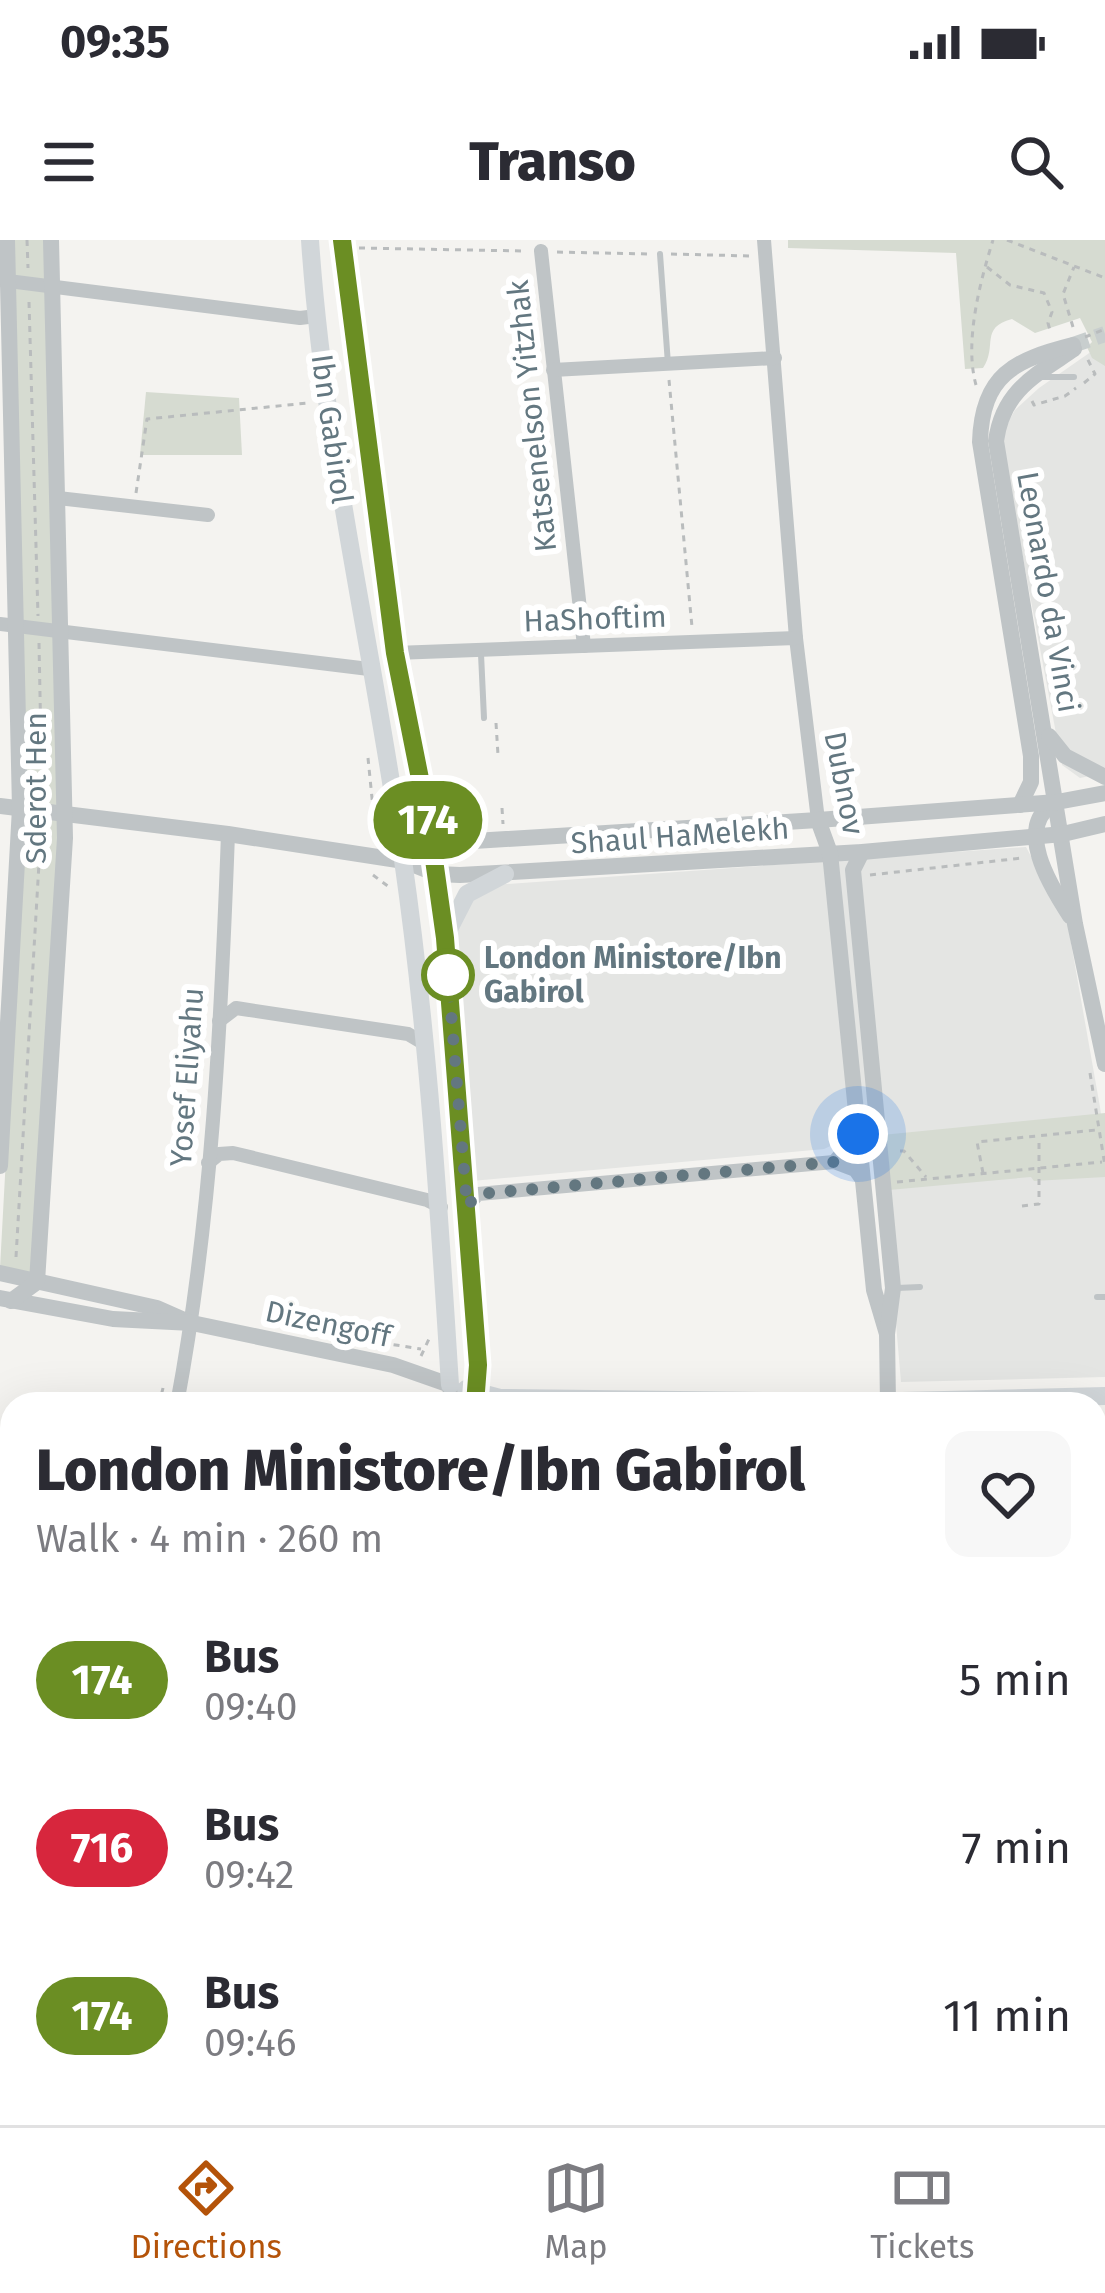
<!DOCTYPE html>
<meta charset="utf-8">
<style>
:root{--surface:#fff;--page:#f7f7f7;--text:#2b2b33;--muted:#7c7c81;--line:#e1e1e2;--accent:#b45309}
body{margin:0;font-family:"Fira Sans",sans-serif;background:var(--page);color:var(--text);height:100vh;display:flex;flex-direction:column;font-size:45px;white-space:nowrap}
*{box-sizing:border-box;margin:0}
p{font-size:39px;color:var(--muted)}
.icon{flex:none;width:66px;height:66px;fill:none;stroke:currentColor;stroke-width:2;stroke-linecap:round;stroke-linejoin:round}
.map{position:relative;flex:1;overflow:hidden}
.drawer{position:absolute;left:0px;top:1152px;width:1107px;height:735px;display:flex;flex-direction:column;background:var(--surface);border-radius:36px 36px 0 0;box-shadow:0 12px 48px #0002}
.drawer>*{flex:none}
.badge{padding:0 24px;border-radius:39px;font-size:42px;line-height:78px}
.you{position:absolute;width:60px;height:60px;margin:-30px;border:9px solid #fff;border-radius:50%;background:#1a73e8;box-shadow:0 0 0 18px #1a73e833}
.map>.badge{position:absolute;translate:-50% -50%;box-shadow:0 0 0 6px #fff}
.round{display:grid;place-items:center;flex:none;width:126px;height:126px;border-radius:24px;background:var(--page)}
.headline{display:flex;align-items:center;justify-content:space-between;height:204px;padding:0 36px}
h1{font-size:57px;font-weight:800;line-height:90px}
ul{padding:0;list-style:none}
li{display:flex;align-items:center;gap:36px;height:168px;padding:0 36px}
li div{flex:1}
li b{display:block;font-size:45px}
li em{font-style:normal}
li .badge{min-width:132px;font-weight:700;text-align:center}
.status{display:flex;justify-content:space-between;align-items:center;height:84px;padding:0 60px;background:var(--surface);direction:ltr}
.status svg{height:33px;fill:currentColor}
header{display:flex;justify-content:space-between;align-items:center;height:156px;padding:0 36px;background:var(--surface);font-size:54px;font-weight:800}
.menu{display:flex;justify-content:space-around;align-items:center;height:168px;border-top:3px solid var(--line);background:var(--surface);font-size:33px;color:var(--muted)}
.menu a{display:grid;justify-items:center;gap:6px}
.menu .current{color:var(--accent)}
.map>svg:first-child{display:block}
.built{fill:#e4e5e3}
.green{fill:#d6dbd1}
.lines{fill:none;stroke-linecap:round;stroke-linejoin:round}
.tertiary-tunnel{stroke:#c8cece;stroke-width:16;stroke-dasharray:16 8;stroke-linecap:butt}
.path{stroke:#b9bcbd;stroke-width:3;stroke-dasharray:6 6;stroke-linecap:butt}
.service{stroke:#bfc4c6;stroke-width:6}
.pedestrian{stroke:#bfc4c6;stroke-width:10}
.minor{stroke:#bfc4c6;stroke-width:14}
.tertiary{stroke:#bfc4c6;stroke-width:16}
.secondary{stroke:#d1d6d9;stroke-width:18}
.line-casing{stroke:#fff;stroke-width:27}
.line{stroke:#6b8e23;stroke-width:18}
.walk{stroke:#637780;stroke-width:12;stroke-dasharray:0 21.6}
.stop-dot{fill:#fff;stroke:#6b8e23;stroke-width:6}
.labels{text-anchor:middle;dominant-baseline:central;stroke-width:12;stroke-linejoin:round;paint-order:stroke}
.street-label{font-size:30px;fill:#637780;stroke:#fff}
.stop-label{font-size:30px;font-weight:bold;fill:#637780;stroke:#fff;text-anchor:start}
</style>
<div class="status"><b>09:35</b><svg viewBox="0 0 49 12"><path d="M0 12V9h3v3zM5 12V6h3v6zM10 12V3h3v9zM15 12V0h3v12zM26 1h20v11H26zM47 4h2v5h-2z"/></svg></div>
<header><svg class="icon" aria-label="menu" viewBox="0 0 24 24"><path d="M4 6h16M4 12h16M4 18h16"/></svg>Transo<svg class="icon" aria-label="search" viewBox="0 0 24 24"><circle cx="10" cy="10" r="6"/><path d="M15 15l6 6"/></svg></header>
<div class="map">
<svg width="1105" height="1885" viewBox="0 0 1105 1885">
<rect width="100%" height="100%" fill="#f4f3f0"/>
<g class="built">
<path d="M1105 102V533L1080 538 1062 525 1003 212 1005 188 1015 170 1039 148Z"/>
<path d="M1026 607 1068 686 1100 867 1105 905V1137L901 1142 880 898 839 902 824 909 472 941 454 691 467 664 494 645Z"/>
<rect x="1095" y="1426" width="10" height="222"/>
<path d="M1095 1661H1105V1885H947L946 1876 841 1875H1095Z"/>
</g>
<g class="green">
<path d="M13 0H45L61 582 33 1036 0 1028 25 568Z"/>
<path d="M788 0H1105V126L1092 118 1087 107 1092 102 1080 78 1035 93 1012 79C979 88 998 106 983 128L965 129 956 13 788 8Z"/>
<path d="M146 152 239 158 242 215H140Z"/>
<path d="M1105 873V937L1034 941 1031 937 889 950 882 895Z"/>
</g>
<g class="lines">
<path class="tertiary-tunnel" d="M1073 105 1105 94"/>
<g class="path">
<path d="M27 0 28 28"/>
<path d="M1007 0 1105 38"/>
<path d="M359 8 524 11"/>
<path d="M557 12 650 14"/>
<path d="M671 14 752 16"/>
<path d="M987 27 1010 45 1044 53 1052 72 1048 83 1051 94"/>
<path d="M29 62 38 376"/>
<path d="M1073 87 1063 54 1074 27"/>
<path d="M1085 97 1105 89"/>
<path d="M669 140 692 387"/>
<path d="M1084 143 1095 134 1087 118"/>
<path d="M976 145C964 102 980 42 993 0"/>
<path d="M1032 161 1034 165 1065 156 1076 148"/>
<path d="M136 253 147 179 308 163"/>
<path d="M39 403 42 556"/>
<path d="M496 483 498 515"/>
<path d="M368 518 376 598"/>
<path d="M502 568 503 584"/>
<path d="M373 635 389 647"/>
<path d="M870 635 1022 618"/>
<path d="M1090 833 1105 926"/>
<path d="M900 911H904L926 937"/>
<path d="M983 933 977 902 1096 890"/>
<path d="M897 942 1102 922"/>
<path d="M1022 966 1039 964V899"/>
<path d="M16 1017 41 589"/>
<path d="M358 1099 421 1109"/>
<path d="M421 1116 429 1099"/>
<path d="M159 1164 163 1148"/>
<path d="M0 1293 12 1295"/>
<path d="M1095 1654H1105"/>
</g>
<g class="service">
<path d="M660 14 668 124"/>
<path d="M1040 137H1074"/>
<path d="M481 414 484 478"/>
<path d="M897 1048 920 1047"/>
<path d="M1097 1057H1105"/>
</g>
<path class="pedestrian" d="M757 1885 766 1875"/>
<g class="minor">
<path d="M764 0 796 398 818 580"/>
<path d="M541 11 584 406"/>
<path d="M0 40 300 78 316 76"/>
<path d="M553 130 775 118"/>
<path d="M58 258 208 275"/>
<path d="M0 384 369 429"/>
<path d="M395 413 796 398"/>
<path d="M219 781 236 768 408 794 425 804"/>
<path d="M834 922 858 894"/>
<path d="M208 923 219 914 233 913 427 960 441 967"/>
<path d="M467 966 478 954 834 922 855 930 862 940"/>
<path d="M177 1164C212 977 221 784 228 594"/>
<path d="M1095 1414H1105"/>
<path d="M0 1805 12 1808"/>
<path d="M242 1875 274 1885"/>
<path d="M196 1885 200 1875"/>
<path d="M727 1885 738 1875"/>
</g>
<g class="tertiary">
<path d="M1074 109C1036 135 1003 150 996 201L1075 684 1105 824"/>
<path d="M1049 496 1065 516 1105 537"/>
<path d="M1056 562C1012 585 1051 647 1070 676"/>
<path d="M1020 565 1031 542V516L980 202C982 135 1014 120 1073 105"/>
<path d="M0 566 228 594 404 621 437 634 460 635 862 612 1063 594 1105 584"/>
<path d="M818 580 830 613 874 1050 887 1094"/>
<path d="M862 612 853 630 893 1048 887 1094 888 1164"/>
<path d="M404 621 433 607 458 602 818 580 1057 562 1105 553"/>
<path d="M0 926 20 568 7 0"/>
<path d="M0 1033 157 1068 191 1083"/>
<path d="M0 1058 113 1079 192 1083 393 1125 450 1145 452 1164"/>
<path d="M11 1061 37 1042 65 598 51 0"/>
<path d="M0 1630 12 1638"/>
<path d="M0 1652 12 1658"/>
<path d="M560 1875 569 1885"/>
<path d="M462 1885 467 1875"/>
</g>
<g class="secondary">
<path d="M310 0C324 209 374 413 403 620 428 794 439 969 450 1145"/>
<path d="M341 0 395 413 433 607 445 698 478 1152"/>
<path d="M447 693 467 654 505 634"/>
<path d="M466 1149 500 1158 860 1162 1105 1156"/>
<path d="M1095 1186H1105"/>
</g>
</g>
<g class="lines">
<g class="line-casing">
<path id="line" d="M342 0 395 413 429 584 445 698 478 1125 475 1164"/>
</g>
<use href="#line" class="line"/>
<path class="walk" d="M448 735 467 966 478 954 834 922 858 894"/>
</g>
<circle class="stop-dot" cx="448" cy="735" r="24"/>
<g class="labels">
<g class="street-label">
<text transform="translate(532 176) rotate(-96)">Katsenelson Yitzhak</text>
<text transform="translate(332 189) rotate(82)">Ibn Gabirol</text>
<text transform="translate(1048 352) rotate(80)">Leonardo da Vinci</text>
<text transform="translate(595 379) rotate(-2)">HaShoftim</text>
<text transform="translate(844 543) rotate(79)">Dubnov</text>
<text transform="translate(36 548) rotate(-90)">Sderot Hen</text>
<text transform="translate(680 596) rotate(-4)">Shaul HaMelekh</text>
<text transform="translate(187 837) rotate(-86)">Yosef Eliyahu</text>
<text transform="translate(328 1084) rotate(12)">Dizengoff</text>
</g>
<g class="stop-label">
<text x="484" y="718">London Ministore/Ibn<tspan x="484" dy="34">Gabirol</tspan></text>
</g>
</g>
</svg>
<div class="you" style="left:858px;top:894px"></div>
<b class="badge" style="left:428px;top:580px;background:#6b8e23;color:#fff">174</b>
<section class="drawer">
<div class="headline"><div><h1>London Ministore/Ibn Gabirol</h1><p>Walk · 4 min · 260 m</p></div><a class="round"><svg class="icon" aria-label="heart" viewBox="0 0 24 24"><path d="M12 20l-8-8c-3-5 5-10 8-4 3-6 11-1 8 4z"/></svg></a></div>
<ul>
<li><span class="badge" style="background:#6b8e23;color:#fff">174</span><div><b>Bus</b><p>09:40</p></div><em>5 min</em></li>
<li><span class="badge" style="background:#d7263d;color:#fff">716</span><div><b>Bus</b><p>09:42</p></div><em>7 min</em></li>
<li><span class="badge" style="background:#6b8e23;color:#fff">174</span><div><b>Bus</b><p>09:46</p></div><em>11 min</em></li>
</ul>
</section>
</div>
<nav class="menu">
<a class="current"><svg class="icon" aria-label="directions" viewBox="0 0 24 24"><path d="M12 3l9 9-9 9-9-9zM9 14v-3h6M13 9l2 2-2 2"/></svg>Directions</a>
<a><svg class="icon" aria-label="map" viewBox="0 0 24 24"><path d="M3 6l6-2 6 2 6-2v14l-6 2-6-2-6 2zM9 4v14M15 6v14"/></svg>Map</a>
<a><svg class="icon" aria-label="tickets" viewBox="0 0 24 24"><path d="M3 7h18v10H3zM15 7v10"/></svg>Tickets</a>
</nav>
